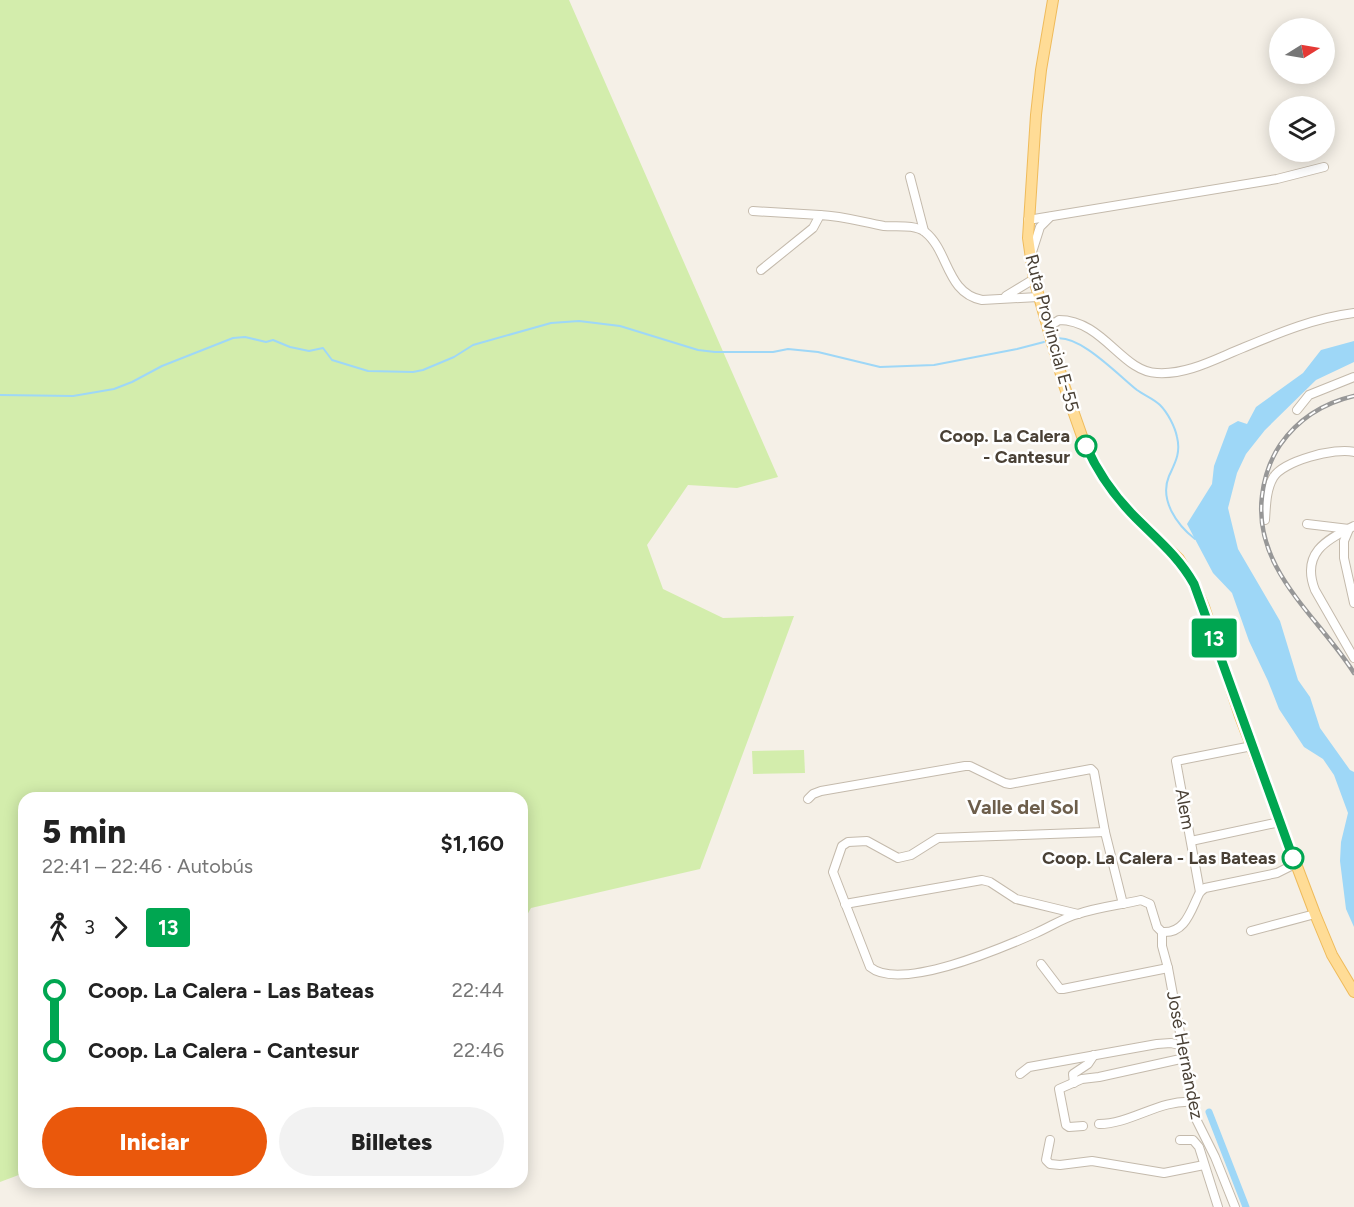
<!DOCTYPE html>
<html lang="es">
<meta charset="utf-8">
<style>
:root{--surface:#fff;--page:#f2f2f2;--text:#222;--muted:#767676;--accent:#ea580c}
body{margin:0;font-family:Figtree,sans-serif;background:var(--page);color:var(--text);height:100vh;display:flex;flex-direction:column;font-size:22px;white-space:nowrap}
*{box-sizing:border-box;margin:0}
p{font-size:20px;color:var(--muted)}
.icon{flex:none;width:33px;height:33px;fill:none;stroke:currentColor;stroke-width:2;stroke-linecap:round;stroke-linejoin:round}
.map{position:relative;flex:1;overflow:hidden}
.side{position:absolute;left:18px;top:792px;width:510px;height:396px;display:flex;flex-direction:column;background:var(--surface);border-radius:18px;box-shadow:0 3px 15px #0003}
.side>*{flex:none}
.badge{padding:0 12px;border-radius:4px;font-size:21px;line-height:39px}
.needle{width:39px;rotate:79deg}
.buttons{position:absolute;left:1269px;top:18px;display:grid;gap:12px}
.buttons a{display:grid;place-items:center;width:66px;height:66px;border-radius:50%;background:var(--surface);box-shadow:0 3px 15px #0003;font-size:30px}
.map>.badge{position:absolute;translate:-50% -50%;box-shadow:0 0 0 3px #fff}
.legs{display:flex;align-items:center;gap:9px;height:66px;padding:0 24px;font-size:20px}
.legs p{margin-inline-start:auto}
.summary{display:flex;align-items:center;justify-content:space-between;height:102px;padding:0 24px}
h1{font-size:33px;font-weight:800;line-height:45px}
.cta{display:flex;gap:12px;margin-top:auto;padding:12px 24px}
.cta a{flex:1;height:69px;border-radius:36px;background:var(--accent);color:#fff;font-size:24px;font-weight:800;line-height:69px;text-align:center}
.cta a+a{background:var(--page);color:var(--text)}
ul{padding:0 24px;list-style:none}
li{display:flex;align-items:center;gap:21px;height:60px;font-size:22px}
li i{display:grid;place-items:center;width:9px;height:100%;margin:0 8px;background:currentColor}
li i::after{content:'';width:15px;height:15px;margin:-8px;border:4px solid;border-radius:50%;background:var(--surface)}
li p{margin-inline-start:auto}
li:first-child i{background:linear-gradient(#0000 50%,currentColor 0)}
li:last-child i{background:linear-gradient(currentColor 50%,#0000 0)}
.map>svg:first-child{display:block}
.green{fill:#d3edac}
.water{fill:#9ed7f7}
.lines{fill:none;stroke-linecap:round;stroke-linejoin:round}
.stream{stroke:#9ed7f7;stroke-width:2}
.canal{stroke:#9ed7f7;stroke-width:7}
.minor-casing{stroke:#c4baac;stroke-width:10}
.major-casing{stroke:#efbb5b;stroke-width:12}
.minor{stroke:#fff;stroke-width:8}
.major{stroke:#ffdc96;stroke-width:10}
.rail-casing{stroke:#979797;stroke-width:4.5}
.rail{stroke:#fff;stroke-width:2;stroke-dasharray:7;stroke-linecap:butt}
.line-1-casing{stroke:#fff;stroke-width:14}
.line-1{stroke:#00a651;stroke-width:9}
.stop-1-dot{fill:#fff;stroke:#00a651;stroke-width:3}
.labels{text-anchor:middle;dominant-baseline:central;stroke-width:5;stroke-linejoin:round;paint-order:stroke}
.street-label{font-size:18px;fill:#494035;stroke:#fff}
.stop-label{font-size:18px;font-weight:bold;fill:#494035;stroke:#fff;text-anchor:end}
.neighbourhood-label{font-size:20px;font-weight:bold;fill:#6d5e4b;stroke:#fff}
</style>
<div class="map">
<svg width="1354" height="1207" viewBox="0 0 1354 1207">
<rect width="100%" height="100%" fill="#f5f0e7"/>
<g class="green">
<path d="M0 0H569L778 477 737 488 688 485 647 545 663 589 723 618 794 616 700 869 531 908 522 924V798H24V1173L0 1182Z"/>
<path d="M804 750 805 773 753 774 752 751Z"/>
</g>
<path class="water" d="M1354 341V362L1316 380 1265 430 1246 454 1237 473 1228 508 1238 549 1280 621 1298 680 1310 697 1320 728 1350 770 1354 772V927L1346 909 1340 861 1341 842 1348 813 1334 775 1323 759 1304 747 1279 709 1268 681 1249 641 1232 593 1213 573 1187 524 1212 484 1214 466 1229 426 1238 421 1247 424 1256 407 1303 373 1321 350Z"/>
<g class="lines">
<g class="stream">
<path d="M1054 339C1078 332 1119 376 1137 390 1144 395 1154 399 1160 405 1168 413 1175 427 1177 437 1181 453 1175 463 1169 476 1159 500 1177 525 1195 539"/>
<path d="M0 395 73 396 114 389 132 382 162 366 233 338 245 337 266 342 273 340 290 347 309 351 323 348 332 360 368 371 413 372 423 370 454 357 473 345 551 323 579 321 620 326 698 350 715 352H773L788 349 818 352 880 367 934 365 1017 349 1044 342"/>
</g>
<path class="canal" d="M1209 1112 1246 1207"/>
<g class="minor-casing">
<g id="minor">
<path d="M910 177 924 231"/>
<path d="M753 211 820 215"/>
<path d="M1028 220 1277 179 1324 167"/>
<path d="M1032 252 1040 227 1050 217"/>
<path d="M761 270 813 228 820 215C843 216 862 222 884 226 897 227 914 224 925 232 949 251 946 293 982 300L1038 297"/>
<path d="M1006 296 1034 279"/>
<path d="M1047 328 1059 320C1103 320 1122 372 1157 373 1188 375 1217 358 1245 347 1281 332 1315 318 1354 313"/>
<path d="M1297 410 1309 395 1354 377"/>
<path d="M1265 520C1266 506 1266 490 1273 478 1282 461 1336 447 1354 452"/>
<path d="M1307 524 1349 529 1344 541V558L1354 603"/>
<path d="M1354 526C1325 540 1301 554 1315 590L1354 658"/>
<path d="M808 799 813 794 821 791 965 766H970L1005 783 1010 784 1091 769 1094 772 1105 832 1123 904"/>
<path d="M1105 832 938 838 911 855 898 858 867 841 848 842 842 846 833 872 870 967C900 992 1002 948 1036 933 1050 927 1063 918 1078 914 1098 907 1120 905 1141 900L1150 904 1157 927 1162 932C1186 934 1191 909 1200 892L1205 888 1277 873 1295 864"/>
<path d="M1191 841 1280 822"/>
<path d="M1200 892 1176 761 1252 746"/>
<path d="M845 904 982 880 990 882 1016 899 1078 914"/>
<path d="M1251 931 1315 914"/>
<path d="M1162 932V946L1168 968 1196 1119 1215 1157 1235 1207"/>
<path d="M1041 964 1060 989H1063L1168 968"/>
<path d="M1020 1074 1029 1067 1157 1044 1171 1043 1183 1046"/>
<path d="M1074 1083 1073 1074 1088 1064 1094 1055"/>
<path d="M1099 1124C1131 1124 1160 1099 1193 1102"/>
<path d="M1083 1126 1069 1127 1066 1125 1059 1089 1082 1079 1099 1077 1185 1058"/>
<path d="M1050 1140 1046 1160 1050 1164 1060 1165 1092 1161 1164 1173 1204 1165"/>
<path d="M1180 1140H1193L1199 1147 1218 1207"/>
</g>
</g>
<g class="major-casing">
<path id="major" d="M1053 0 1041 70 1036 115 1028 238 1034 279 1064 385 1084 442 1104 480 1123 504 1179 559 1194 584 1204 607 1240 716 1315 914 1332 955 1354 992"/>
</g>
<use href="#minor" class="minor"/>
<use href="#major" class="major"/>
<g class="rail-casing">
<path id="rail" d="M1354 396C1324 403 1298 419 1280 445 1270 460 1264 479 1262 496 1253 570 1319 617 1354 673"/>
</g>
<use href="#rail" class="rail"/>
</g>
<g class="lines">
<g class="line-1-casing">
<path id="line-1" d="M1086 446C1098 473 1115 497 1136 518 1157 539 1179 557 1194 584L1293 858"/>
</g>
<use href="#line-1" class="line-1"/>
</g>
<g class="stop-1-dot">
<circle cx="1086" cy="446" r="10"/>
<circle cx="1293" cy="858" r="10"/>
</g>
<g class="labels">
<g class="street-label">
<text transform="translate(1052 333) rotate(75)">Ruta Provincial E-55</text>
<text transform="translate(1185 809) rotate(80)">Alem</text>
<text transform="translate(1185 1055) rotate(79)">José Hernández</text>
</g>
<g class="stop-label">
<text x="1070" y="436">Coop. La Calera<tspan x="1070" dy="21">- Cantesur</tspan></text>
<text x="1276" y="858">Coop. La Calera - Las Bateas</text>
</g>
<g class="neighbourhood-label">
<text x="1023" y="807">Valle del Sol</text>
</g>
</g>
</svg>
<div class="buttons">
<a><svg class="needle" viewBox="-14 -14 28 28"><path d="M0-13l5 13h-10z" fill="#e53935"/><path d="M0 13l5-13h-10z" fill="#767676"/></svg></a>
<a><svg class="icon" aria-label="layers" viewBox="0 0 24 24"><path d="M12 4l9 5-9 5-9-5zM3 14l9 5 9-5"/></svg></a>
</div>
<b class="badge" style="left:1214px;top:638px;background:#00a651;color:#fff">13</b>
<section class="side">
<div class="summary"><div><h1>5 min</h1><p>22:41 – 22:46 · Autobús</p></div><b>$1,160</b></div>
<div class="legs"><svg class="icon" aria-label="walk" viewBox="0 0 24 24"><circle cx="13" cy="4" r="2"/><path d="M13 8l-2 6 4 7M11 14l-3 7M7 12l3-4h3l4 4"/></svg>3<svg class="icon" aria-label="forward" viewBox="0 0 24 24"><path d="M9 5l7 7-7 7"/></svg><b class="badge" style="background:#00a651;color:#fff">13</b></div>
<ul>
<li><i style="color:#00a651"></i><b>Coop. La Calera - Las Bateas</b><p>22:44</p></li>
<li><i style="color:#00a651"></i><b>Coop. La Calera - Cantesur</b><p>22:46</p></li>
</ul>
<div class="cta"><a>Iniciar</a><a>Billetes</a></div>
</section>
</div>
